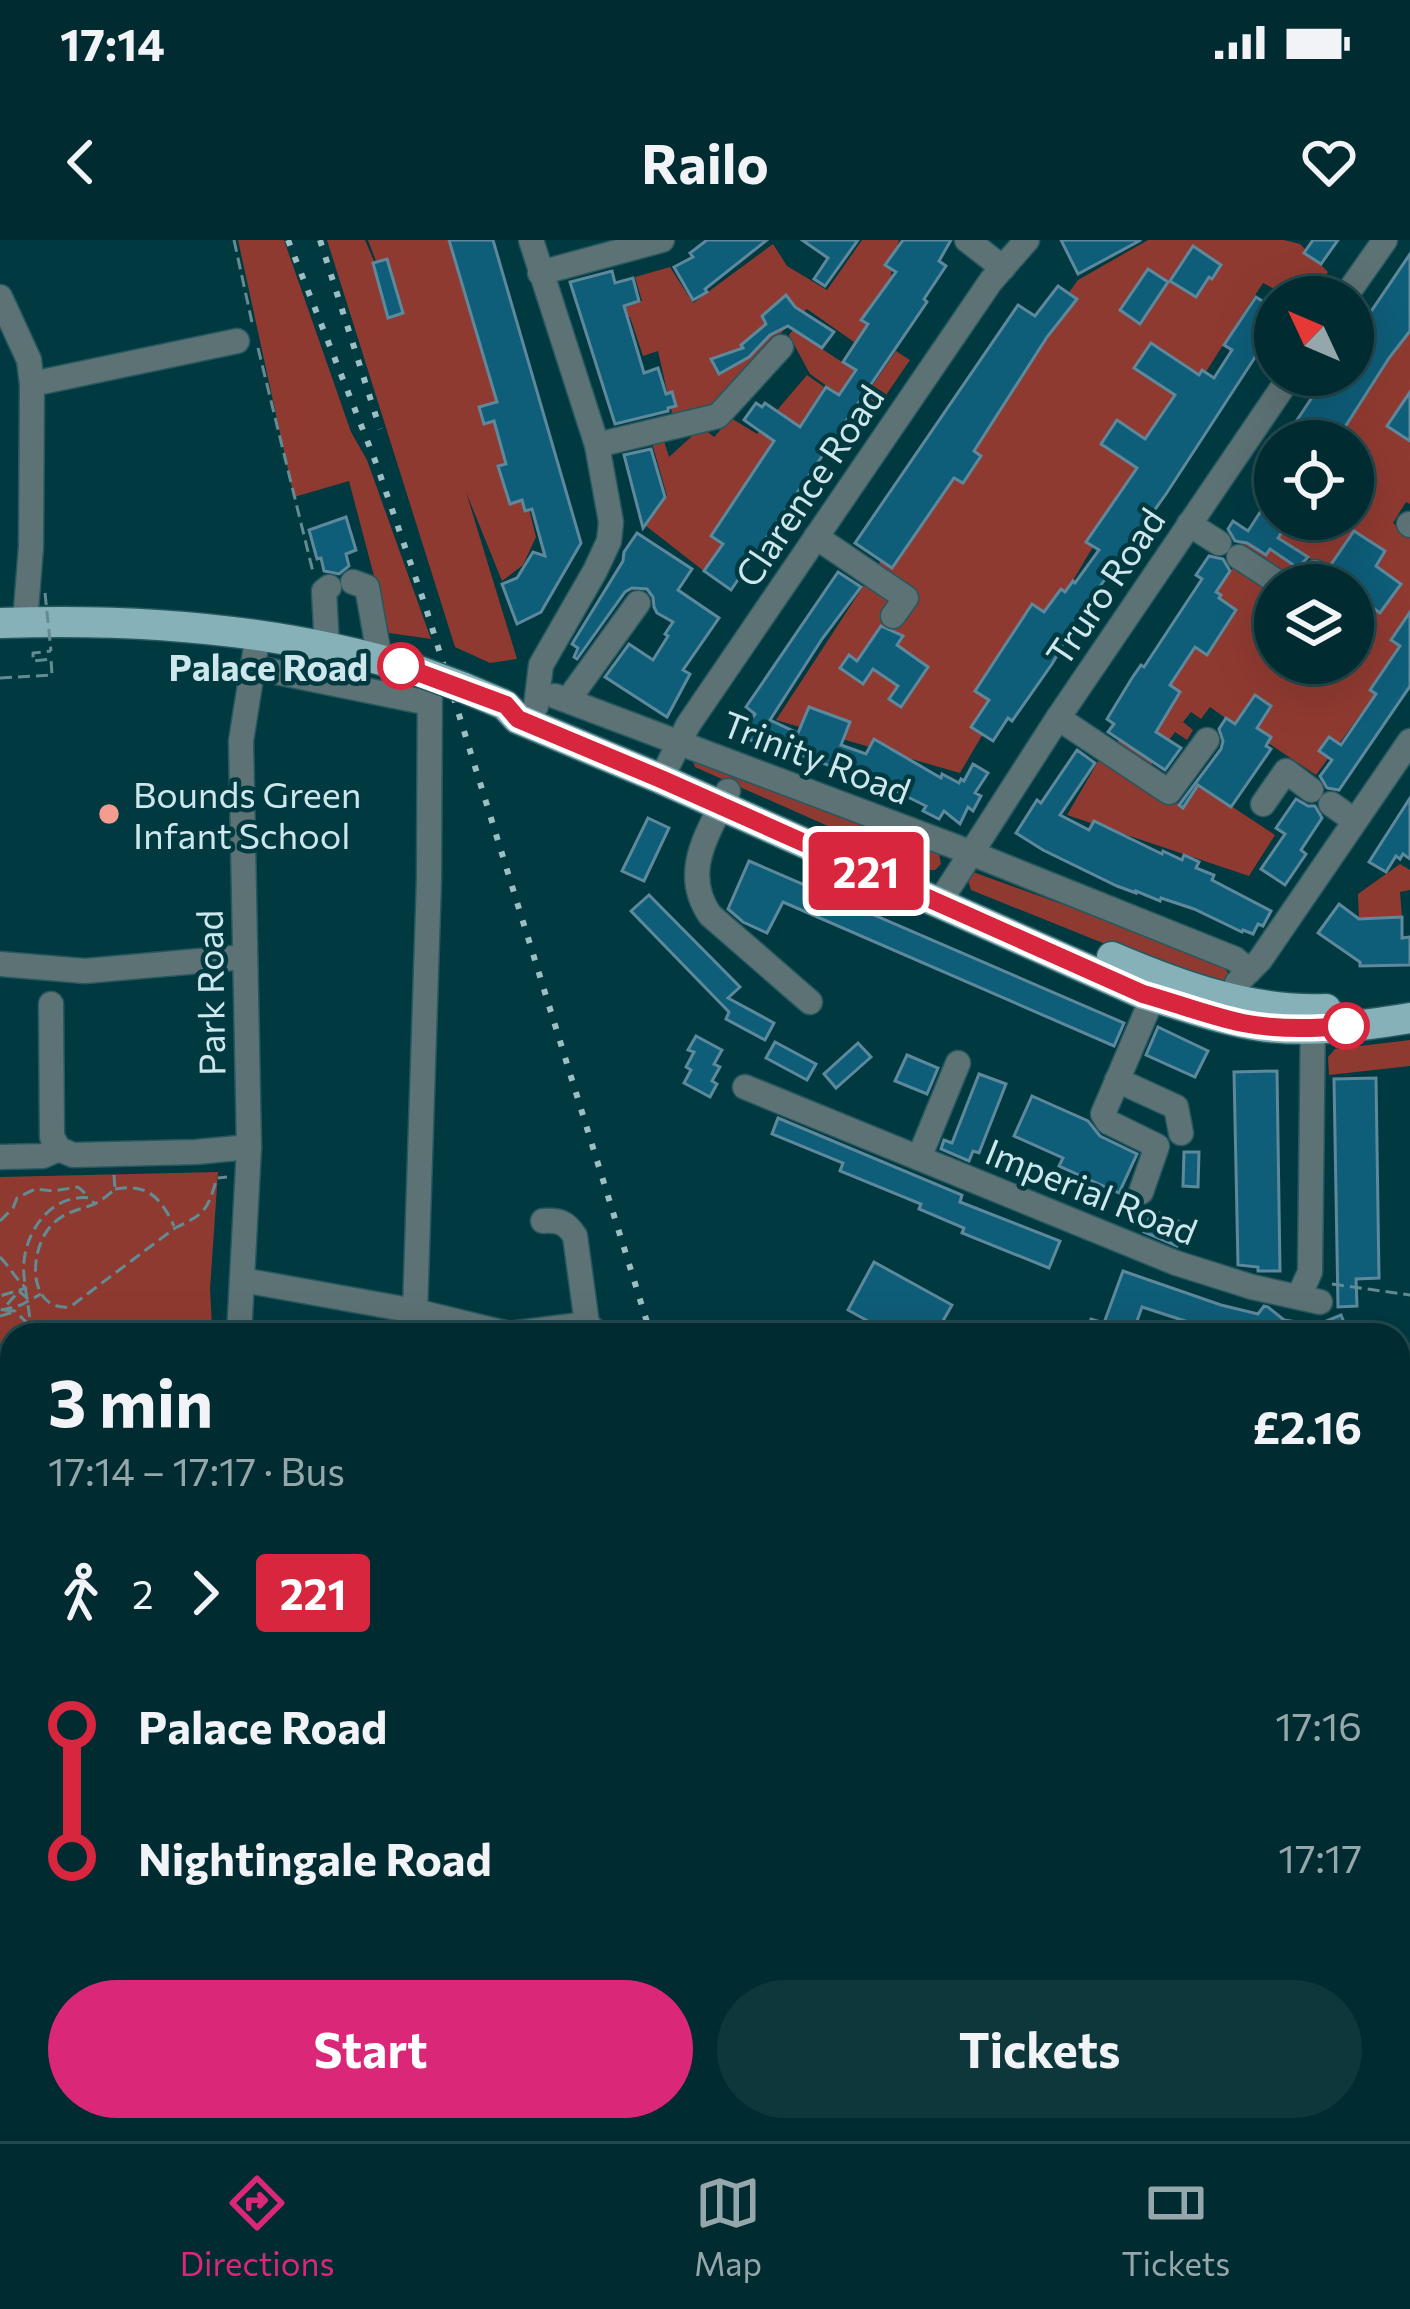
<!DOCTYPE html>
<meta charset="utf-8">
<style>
:root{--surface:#002b30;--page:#0e373c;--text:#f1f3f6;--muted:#95a7ab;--line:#22474c;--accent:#db2777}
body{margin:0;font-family:Commissioner,sans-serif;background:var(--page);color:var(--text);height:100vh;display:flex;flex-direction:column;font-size:45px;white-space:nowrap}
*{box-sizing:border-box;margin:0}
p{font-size:39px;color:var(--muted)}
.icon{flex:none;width:66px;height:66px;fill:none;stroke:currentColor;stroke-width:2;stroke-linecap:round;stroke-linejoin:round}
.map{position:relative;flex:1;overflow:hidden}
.drawer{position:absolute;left:0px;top:1083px;width:1410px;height:819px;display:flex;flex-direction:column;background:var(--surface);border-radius:36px 36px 0 0;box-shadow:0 12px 48px #0002,0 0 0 3px var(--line)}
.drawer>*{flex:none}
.badge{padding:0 24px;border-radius:9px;font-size:42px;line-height:78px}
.needle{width:78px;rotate:314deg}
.fabs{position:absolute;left:1254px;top:36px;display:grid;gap:24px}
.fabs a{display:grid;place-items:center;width:120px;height:120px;border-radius:50%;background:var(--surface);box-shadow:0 12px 48px #0002,0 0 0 3px var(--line);font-size:60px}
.map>.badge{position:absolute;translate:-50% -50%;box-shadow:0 0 0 6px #fff}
.legs{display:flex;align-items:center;gap:18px;height:132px;padding:0 48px;font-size:39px}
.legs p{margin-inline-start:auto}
.overview{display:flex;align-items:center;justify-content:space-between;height:204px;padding:0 48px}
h1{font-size:66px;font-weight:700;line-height:90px}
.action{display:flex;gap:24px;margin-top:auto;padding:24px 48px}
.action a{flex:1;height:138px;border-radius:72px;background:var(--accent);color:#fff;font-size:48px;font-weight:700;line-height:138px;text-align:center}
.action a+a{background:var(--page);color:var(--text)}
ul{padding:0 48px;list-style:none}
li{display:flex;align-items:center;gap:42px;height:132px;font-size:45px}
li i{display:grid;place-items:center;width:18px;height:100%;margin:0 15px;background:currentColor}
li i::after{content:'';width:30px;height:30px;margin:-15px;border:9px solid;border-radius:50%;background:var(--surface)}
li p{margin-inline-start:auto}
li:first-child i{background:linear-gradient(#0000 50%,currentColor 0)}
li:last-child i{background:linear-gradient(currentColor 50%,#0000 0)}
.status{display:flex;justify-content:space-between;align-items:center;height:84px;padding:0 60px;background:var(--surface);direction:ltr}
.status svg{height:33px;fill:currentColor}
header{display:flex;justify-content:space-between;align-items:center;height:156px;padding:0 48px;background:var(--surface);font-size:54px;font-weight:700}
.dock{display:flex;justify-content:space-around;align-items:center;height:168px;border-top:3px solid var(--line);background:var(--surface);font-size:33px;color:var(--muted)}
.dock a{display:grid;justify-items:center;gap:6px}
.dock .active{color:var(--accent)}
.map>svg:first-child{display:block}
.green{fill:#8f3a31}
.building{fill:#0e5d79;stroke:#5e889b;stroke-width:3}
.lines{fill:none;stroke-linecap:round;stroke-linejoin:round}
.minor-casing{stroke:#25585f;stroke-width:27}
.major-casing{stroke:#25585f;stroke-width:33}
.path{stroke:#628c92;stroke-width:3;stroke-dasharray:12 6;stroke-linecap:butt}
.minor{stroke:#5d7275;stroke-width:24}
.major{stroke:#86b1b8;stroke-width:30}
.rail{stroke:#9dbec3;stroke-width:6;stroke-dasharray:6 12;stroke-linecap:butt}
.major-bridge-casing{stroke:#25585f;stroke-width:33;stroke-linecap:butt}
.path-bridge{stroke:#628c92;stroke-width:3;stroke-dasharray:12 6;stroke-linecap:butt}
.major-bridge{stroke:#86b1b8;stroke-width:30}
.line-1-casing{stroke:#fff;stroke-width:27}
.line-1{stroke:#d7263d;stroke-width:18}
.stop-1-dot{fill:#fff;stroke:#d7263d;stroke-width:6}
.poi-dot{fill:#f59c90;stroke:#003940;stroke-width:4.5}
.labels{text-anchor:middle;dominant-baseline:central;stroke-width:9;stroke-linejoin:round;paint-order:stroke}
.street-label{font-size:36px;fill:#cee7ec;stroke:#003940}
.stop-label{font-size:36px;font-weight:bold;fill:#cee7ec;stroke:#003940;text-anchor:end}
.poi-label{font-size:36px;fill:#cee7ec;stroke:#003940;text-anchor:start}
</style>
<div class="status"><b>17:14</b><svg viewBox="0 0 49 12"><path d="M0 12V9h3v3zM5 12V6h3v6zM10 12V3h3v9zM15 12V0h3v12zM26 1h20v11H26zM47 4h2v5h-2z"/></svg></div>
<header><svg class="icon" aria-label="back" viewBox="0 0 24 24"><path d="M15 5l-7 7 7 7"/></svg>Railo<svg class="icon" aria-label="heart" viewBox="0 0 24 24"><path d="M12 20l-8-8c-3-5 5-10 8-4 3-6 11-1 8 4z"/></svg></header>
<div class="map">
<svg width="1410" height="1901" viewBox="0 0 1410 1901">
<rect width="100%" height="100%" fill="#003940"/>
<g class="green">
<path d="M238 0H284L351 192 367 220 431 399 389 393 349 241 294 257Z"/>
<path d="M327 0H365L389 56 368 0H463L536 297 523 325 502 341 466 252 517 419 490 423 455 407Z"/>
<path d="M862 0H899L891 33 898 62 842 149 862 161 896 111 910 120 871 177 810 134 789 95 793 90 842 122 854 102 807 69 794 79 711 169 674 182 658 111 643 116 630 77 613 81 611 73 642 61 635 37 670 27 693 63 773 4 787 26 827 50Z"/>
<path d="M1148 0H1284L1300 4 1328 32 1309 57H1289L1263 43 1088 315 960 533 776 480 866 342 1036 97 1078 40Z"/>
<path d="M1410 53V151L1387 186 1410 202V264L1406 262 1393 283 1410 296V407L1316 535 1268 503 1270 497 1210 552 1275 595 1249 636 1067 575 1103 513 1183 567 1238 487 1210 467 1201 479 1191 472 1183 482 1193 490 1187 500 1175 492 1147 530 1112 510 1237 321 1275 348V423H1353V381L1358 373 1353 369V353L1401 344 1376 326 1385 311 1354 292 1327 330 1301 313 1282 340 1236 309 1275 246V279H1353V201H1307Z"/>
<path d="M807 135 824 147 709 335 646 286 667 256 652 203 663 198 669 217 702 187 714 197 731 178 757 194Z"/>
<path d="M692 519 939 613 941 624 935 630H927L695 527Z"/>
<path d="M1400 624 1410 630V650L1400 652 1402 677 1359 679 1358 654Z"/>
<path d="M973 632 1218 720 1225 726 1228 734 1225 742 1202 743 971 650 967 638Z"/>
<path d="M1410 800V826L1329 835 1328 817 1335 809Z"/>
<path d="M218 932 210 1049 212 1086 169 1095H12V1133L0 1135V937Z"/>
<rect x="0" y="1455" width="12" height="123"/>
<path d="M1398 1656 1410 1658V1739L1398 1740Z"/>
</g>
<g class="building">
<path d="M449 0H493L581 303 541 372 517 384 502 344 517 338 533 312 545 316 532 269 525 271 522 260 510 264 498 226 506 224 494 181 484 184 479 167 497 162Z"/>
<path d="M707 0H767L705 49 707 52 693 60 674 27 693 17 690 13Z"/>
<path d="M802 0H858L825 46 814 39 828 18Z"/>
<path d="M903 0H951L939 21 946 26 924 59 927 62 731 350 704 331 723 304 711 296 774 201 744 180 756 163 762 167 765 163 800 187 826 147 839 155 856 130 843 122 868 84 861 80 896 32 885 25Z"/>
<path d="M1061 0H1141L1078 34Z"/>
<path d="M1313 0H1338L1321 24 1304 13Z"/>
<path d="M1193 6 1221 25 1212 39 1209 37 1196 57 1170 41Z"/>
<path d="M1410 14V91L1389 118 1336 201H1283L1327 135H1353V98Z"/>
<path d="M387 19 403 73 388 78 373 23Z"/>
<path d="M1148 29 1168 42 1140 84 1120 70Z"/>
<path d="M612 31 615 43 633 38 639 61 624 66 644 133 658 128 666 154 672 152 676 166 668 168V171L615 184 570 42Z"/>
<path d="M1058 46 1077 59 1047 97 974 211 981 216 963 243 954 238 892 328 855 303 1018 65 1035 76Z"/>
<path d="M786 55 795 67 834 92 822 108 788 86 770 95 749 117 719 134 711 119 743 108 741 105 766 84 762 76Z"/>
<path d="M1256 57 1275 69V109L1265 102 1166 254 1093 356 1095 358 1072 390 1052 424 1012 481 1008 478 993 501 971 487 989 460 975 451 1032 364 1044 372 1061 349 1065 352 1073 341 1075 343 1099 310 1086 302 1137 228 1101 204 1117 180 1145 199 1175 155 1134 128 1151 103 1199 135 1202 130 1214 138 1232 110 1224 105Z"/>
<path d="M1410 152V201L1387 186Z"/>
<path d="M651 209 665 257 643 288 624 215Z"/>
<path d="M1275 220V279H1290L1278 298 1308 317 1298 328 1270 309 1266 315 1247 303 1235 301 1228 289 1233 281 1248 291 1268 260 1255 251Z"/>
<path d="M346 277 356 310 346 314 349 326 339 334 324 331 321 318 317 319 309 290Z"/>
<path d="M1354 291 1385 311 1376 326 1401 344 1380 373 1353 353V345H1326L1331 334 1330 326Z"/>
<path d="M637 293 692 329 678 350 719 378 683 430 690 434 667 477 605 437 629 404 653 420 668 396 665 394 673 382 657 373 654 367 653 357 647 349 632 348 625 352 577 419 574 417 578 408 572 404 623 321 624 312Z"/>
<path d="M1209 316 1223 319 1230 331 1216 352 1221 355 1219 358 1236 370 1207 415 1195 407 1170 445 1180 452 1156 492 1181 508 1165 530 1108 492 1114 484 1107 479 1132 438 1141 425 1144 427 1202 339 1196 335Z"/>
<path d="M838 332 861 347 822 399 770 480 798 493 809 467 850 482 841 505 866 514 874 499 941 538 942 534 959 543 961 539 964 541 973 524 988 533 975 553 981 556 973 571 968 567 960 584 944 571 939 579 923 571 926 566 851 529 849 533 793 512 792 516 748 499 744 490 755 474 746 467Z"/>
<path d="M1410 372V446L1339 550 1327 548 1320 536 1332 520 1319 511 1329 497 1341 505 1376 454 1370 450 1400 406 1391 400Z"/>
<path d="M881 386 903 396 897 405 928 427 901 467 889 459 898 446 873 429 863 444 840 428 849 415 857 421Z"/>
<path d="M1255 455 1271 466 1257 488 1271 497 1266 506 1271 509 1231 567 1198 545 1183 568 1179 565 1221 509 1223 501 1219 489 1226 478 1235 484Z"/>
<path d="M1077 510 1095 523 1060 575 1089 590 1094 581 1162 614 1163 611 1182 620 1184 615 1199 622 1196 628 1214 635 1212 640 1271 671 1263 686 1258 684 1253 694 1243 690 1242 692 1194 669 1161 658 1160 661 1136 651V653L1117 646 1043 610 1016 593 1037 560 1041 563Z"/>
<path d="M1410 558V619L1403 614 1400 619 1396 616 1386 632 1369 622Z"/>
<path d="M1296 559 1308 566H1315L1322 578 1301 610 1306 614 1285 645 1261 629 1285 594 1276 588Z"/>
<path d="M648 578 669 588 644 641 622 631Z"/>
<path d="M749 621 1124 783 1114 806 783 662 767 693 743 682 728 669Z"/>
<path d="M649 655 740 747 728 758 774 783 765 800 726 779 729 772 631 671Z"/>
<path d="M1339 664 1359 679 1402 677V698L1410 697V725L1360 726V722L1318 693Z"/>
<path d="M1158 787 1208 811 1195 837 1146 815Z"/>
<path d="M696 796 722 810 714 824 720 827 712 841 717 844 710 857 684 843 691 830 686 827 694 812 688 810Z"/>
<path d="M775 802 816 824 807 840 766 818Z"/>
<path d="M858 803 871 817 836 848 824 834Z"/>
<path d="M907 815 938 828 927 854 895 841Z"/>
<path d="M1277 831 1280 1031H1258V1027L1238 1025 1234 832Z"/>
<path d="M979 834 1006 844 979 913 973 911 969 921 941 909 944 900 952 903Z"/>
<path d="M1376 838 1379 1038 1356 1039 1357 1066 1338 1067 1334 839Z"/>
<path d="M1032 856 1088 881 1100 896 1137 914 1119 953 1059 926 1063 918 1014 896Z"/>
<path d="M778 878 962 955 960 962 1060 1001 1049 1028 962 993 964 988 919 969 921 964 840 931 843 923 772 894Z"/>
<path d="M1184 912H1199L1198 947 1183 946Z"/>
<path d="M1152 970 1185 984 1177 1006 1144 992Z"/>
<path d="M874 1022 952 1065 935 1095H893L848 1070Z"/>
<path d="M1123 1031 1221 1065 1258 1074 1264 1066 1268 1067 1284 1080 1317 1085 1341 1075 1349 1095H1228L1142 1067 1132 1095H1086L1091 1079 1104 1083Z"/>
</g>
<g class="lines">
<g class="minor-casing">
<g id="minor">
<path d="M531 0 597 205 611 282 609 301 595 331 541 425 536 466"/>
<path d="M967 0 1003 28"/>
<path d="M540 33 662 0"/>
<path d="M0 57 29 120 32 144 31 307 25 382"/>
<path d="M1345 57 1385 0"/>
<path d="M32 144 237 101"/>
<path d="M597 205 718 176 781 107"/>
<path d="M1189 284 1219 303"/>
<path d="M1409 284 1410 285"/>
<path d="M816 297 906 358 893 376"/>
<path d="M1239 317 1282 345"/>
<path d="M353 342 367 347 380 420"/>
<path d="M1306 345 1315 332"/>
<path d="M327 407 324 351 329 347"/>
<path d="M252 427 429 463"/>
<path d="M555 456 956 607 1235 719 1249 731"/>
<path d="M568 460 638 363"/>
<path d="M1058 478 1169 552 1207 500"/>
<path d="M661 539 688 485 991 41 1027 0"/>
<path d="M728 551C709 593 680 631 710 675L810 762"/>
<path d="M1263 564 1286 531 1311 550"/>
<path d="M1331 564 1355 581"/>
<path d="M939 663 1058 478 1291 135"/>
<path d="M0 724 85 731 245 717"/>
<path d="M1237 743 1260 720 1410 501"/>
<path d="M51 764 52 897 59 909 73 915 196 912 249 907"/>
<path d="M1117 840 1176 867 1181 893"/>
<path d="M745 847 1176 1023 1252 1047 1320 1062"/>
<path d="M0 917 43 916 59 909"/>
<path d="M919 918 958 823"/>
<path d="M1141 952 1157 906 1108 882 1103 874 1160 740"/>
<path d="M543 981C559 980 566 982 575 996L587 1084"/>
<path d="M242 1040 415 1071 509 1094 587 1084 599 1095"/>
<path d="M1299 1056 1310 1032 1313 773"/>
<path d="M415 1071 429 639 430 435"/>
<path d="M239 1095 249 907 241 501 258 394"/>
<path d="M0 1741 12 1740"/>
<path d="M1398 1829 1410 1830"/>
<path d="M846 1890 870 1901"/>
<path d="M117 1901 143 1890"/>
<path d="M600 1901 605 1890"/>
</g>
</g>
<g class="major-casing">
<g id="major">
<path d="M0 383C140 378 282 389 416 430"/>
<path d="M462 447 505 465 518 479 661 539 1143 754C1182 765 1220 780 1260 786 1309 793 1362 786 1410 778"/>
<path d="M1112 717C1180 746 1251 772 1326 769"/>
</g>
</g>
<g class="path">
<path d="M234 0 253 87"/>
<path d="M258 108 313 332"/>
<path d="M0 438 52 435 51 419 33 421V413L51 411"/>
<path d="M114 935 115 949C108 955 100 962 92 965 75 971 62 973 50 987 29 1011 27 1071 70 1067L175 988C206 973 207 971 217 938L227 937"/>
<path d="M115 949C148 943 161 958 174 986"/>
<path d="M0 981 13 968 17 958 35 949 53 951 78 947 87 955"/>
<path d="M0 1017C10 1027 14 1037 26 1048L0 1056"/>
<path d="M1332 1044 1410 1055"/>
<path d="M28 1059 19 1051 2 1070 21 1065 41 1054"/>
<path d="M4 1070 15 1071 30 1086"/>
<path d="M0 1076 13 1072"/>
<path d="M32 1095C30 1075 26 1056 24 1036 20 998 48 953 90 958L94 963"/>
<path d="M0 1115 12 1117"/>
<path d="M0 1149 12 1146"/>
<path d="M0 1188 12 1217"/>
</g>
<use href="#minor" class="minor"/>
<use href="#major" class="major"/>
<g class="rail">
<path d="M288 0 376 223 425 365 651 1095"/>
<path d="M320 0 380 189"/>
<path d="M0 1593H12"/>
<path d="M1398 1594 1410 1595"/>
<path d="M0 1618H12"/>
<path d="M1398 1623 1410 1624"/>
<path d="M1398 1648 1410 1649"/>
<path d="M0 1653H12"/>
<path d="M1398 1749 1410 1747"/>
</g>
<g class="major-bridge-casing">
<path id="major-bridge" d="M416 430 462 447"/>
</g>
<path class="path-bridge" d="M45 353 51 411"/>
<use href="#major-bridge" class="major-bridge"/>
</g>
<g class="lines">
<g class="line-1-casing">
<path id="line-1" d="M401 426 506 465 518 479 661 539 1143 754C1176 763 1209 776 1243 783 1277 790 1311 789 1346 786"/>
</g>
<use href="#line-1" class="line-1"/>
</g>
<g class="stop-1-dot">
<circle cx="401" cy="426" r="21"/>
<circle cx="1346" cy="786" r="21"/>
</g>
<circle class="poi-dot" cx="109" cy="574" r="12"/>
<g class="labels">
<g class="street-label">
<text transform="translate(808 245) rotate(-56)">Clarence Road</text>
<text transform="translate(1104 346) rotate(-56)">Truro Road</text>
<text transform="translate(817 516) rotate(21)">Trinity Road</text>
<text transform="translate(209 753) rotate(-91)">Park Road</text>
<text transform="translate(1092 950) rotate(22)">Imperial Road</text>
</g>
<g class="stop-label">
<text x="368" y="426">Palace Road</text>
</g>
<g class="poi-label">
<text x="133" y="553">Bounds Green<tspan x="133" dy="41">Infant School</tspan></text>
</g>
</g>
</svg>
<div class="fabs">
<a><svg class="needle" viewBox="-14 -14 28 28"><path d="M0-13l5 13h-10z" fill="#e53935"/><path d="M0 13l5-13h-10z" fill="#95a7ab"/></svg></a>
<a><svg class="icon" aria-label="locate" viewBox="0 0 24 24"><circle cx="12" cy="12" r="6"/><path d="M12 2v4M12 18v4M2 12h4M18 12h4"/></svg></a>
<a><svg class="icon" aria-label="layers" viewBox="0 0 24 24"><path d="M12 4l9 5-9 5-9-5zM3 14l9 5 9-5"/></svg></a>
</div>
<b class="badge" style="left:866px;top:631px;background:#d7263d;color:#fff">221</b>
<section class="drawer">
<div class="overview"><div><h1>3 min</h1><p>17:14 – 17:17 · Bus</p></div><b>£2.16</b></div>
<div class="legs"><svg class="icon" aria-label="walk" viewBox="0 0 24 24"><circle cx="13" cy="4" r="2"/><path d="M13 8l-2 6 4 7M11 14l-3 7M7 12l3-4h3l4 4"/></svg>2<svg class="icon" aria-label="forward" viewBox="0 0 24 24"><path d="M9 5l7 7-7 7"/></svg><b class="badge" style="background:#d7263d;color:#fff">221</b></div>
<ul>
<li><i style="color:#d7263d"></i><b>Palace Road</b><p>17:16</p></li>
<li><i style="color:#d7263d"></i><b>Nightingale Road</b><p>17:17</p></li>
</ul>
<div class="action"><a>Start</a><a>Tickets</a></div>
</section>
</div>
<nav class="dock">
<a class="active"><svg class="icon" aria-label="directions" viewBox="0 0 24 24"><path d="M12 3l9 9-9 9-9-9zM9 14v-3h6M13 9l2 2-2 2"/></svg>Directions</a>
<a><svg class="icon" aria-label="map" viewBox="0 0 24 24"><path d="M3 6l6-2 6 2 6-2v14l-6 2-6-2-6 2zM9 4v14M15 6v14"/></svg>Map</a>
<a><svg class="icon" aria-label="tickets" viewBox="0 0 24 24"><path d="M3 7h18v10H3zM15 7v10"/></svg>Tickets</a>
</nav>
